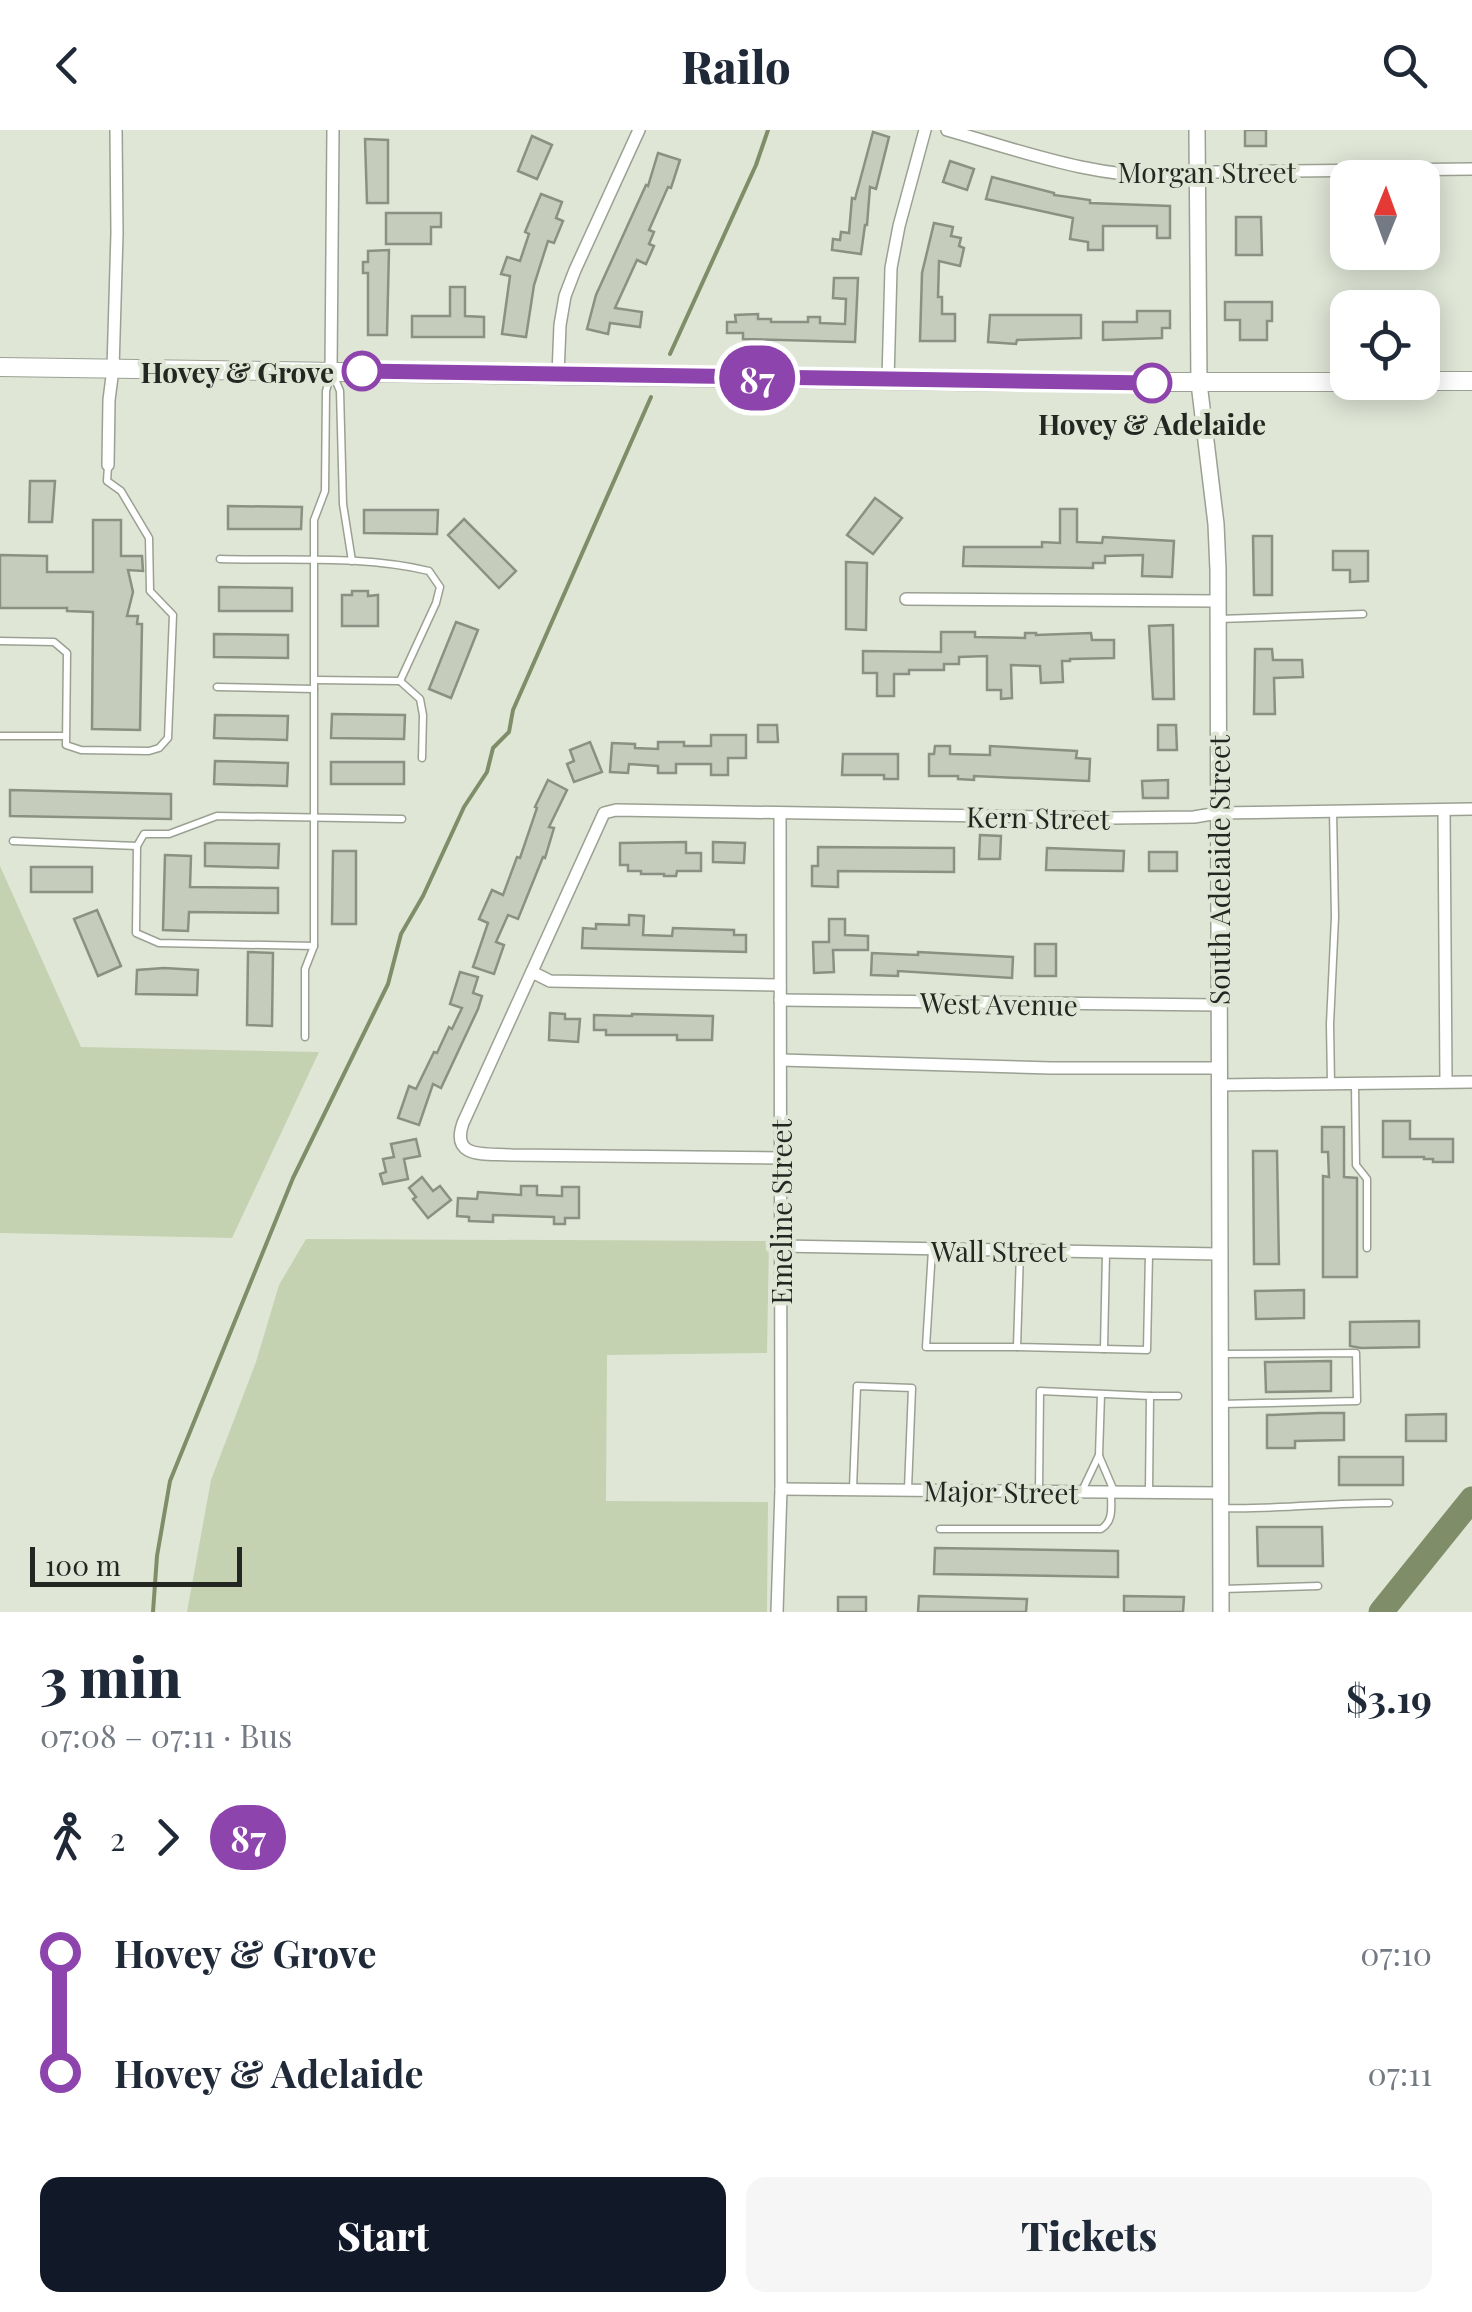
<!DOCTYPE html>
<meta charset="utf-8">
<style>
:root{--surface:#fff;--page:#f6f6f7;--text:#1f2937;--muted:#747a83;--accent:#111827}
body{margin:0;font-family:"Playfair Display",serif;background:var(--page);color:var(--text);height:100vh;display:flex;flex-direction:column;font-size:38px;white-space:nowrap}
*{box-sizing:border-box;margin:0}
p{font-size:32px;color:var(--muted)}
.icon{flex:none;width:55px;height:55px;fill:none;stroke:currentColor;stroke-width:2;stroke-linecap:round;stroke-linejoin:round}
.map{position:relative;height:1482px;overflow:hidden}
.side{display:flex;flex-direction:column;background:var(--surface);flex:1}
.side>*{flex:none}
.badge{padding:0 20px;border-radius:32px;font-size:35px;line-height:65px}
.needle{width:65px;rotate:1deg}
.buttons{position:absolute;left:1330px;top:30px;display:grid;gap:20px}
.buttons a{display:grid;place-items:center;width:110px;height:110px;border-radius:20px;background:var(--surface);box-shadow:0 5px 25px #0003;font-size:50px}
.scale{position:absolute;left:30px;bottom:25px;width:212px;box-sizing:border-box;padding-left:10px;border:5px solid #242721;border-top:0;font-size:28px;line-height:35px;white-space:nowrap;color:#242721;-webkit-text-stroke:8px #dfe6d6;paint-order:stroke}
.map>.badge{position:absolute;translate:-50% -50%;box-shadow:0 0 0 5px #fff}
.legs{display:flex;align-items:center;gap:15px;height:110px;padding:0 40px;font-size:32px}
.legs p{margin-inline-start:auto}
.head{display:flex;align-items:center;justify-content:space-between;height:170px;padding:0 40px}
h1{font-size:55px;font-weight:800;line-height:75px}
.cta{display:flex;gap:20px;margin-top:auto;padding:20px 40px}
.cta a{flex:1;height:115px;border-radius:20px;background:var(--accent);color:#fff;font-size:40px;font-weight:800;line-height:115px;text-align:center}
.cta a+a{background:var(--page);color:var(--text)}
ul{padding:0 40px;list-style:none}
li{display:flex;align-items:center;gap:35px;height:120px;font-size:38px}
li i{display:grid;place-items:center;width:15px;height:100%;margin:0 12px;background:currentColor}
li i::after{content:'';width:25px;height:25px;margin:-12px;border:8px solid;border-radius:50%;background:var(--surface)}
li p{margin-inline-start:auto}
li:first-child i{background:linear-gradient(#0000 50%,currentColor 0)}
li:last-child i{background:linear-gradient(currentColor 50%,#0000 0)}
header{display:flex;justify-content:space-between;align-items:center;height:130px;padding:0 40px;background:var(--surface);font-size:45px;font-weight:800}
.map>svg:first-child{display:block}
.green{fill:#c4d2b1}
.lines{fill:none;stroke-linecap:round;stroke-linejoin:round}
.stream{stroke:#7f8e69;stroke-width:4}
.river{stroke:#7f8e69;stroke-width:25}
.building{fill:#c5ccbc;stroke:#8b9182;stroke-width:2.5}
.service-casing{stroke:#9ba192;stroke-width:9}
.minor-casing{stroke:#9ba192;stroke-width:14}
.tertiary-casing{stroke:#9ba192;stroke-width:18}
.secondary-casing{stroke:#9ba192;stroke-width:20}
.service{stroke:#fff;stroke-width:6}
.minor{stroke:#fff;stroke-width:11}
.tertiary{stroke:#fff;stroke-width:15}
.secondary{stroke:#fff;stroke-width:18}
.line-1-casing{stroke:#fff;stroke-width:22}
.line-1{stroke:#8e44ad;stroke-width:15}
.stop-1-dot{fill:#fff;stroke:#8e44ad;stroke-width:5}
.labels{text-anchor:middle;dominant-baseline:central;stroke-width:8;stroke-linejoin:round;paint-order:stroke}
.street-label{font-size:28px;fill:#242721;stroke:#dfe6d6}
.stop-label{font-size:28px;font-weight:bold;fill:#242721;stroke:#dfe6d6;text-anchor:end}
</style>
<header><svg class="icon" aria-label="back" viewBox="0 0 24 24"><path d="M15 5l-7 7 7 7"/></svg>Railo<svg class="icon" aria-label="search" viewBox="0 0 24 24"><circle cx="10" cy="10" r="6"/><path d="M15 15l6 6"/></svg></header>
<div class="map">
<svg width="1472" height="1482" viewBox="0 0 1472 1482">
<rect width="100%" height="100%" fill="#dfe6d6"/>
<g class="green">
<path d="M0 736 81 917 319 922 232 1108 0 1103Z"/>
<path d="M306 1109 769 1111 767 1223 607 1225 606 1371 768 1372 767 1482H187L211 1350 256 1232 279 1155Z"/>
</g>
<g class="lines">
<g class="stream">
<path d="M670 224 756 35 768 0"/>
<path d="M153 1482 157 1426 170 1351 293 1048 388 854 401 804 423 766 464 677 487 642 493 618 509 602 513 580 651 267"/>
</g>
<path class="river" d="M1381 1482 1472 1369"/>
</g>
<g class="building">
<rect x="1245" y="0" width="21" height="16"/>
<path d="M873 2 889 7 876 59 870 57 867 95H865L861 124 832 120 833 109 840 110 841 102 849 103 852 68 855 69Z"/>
<path d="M532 6 552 15 537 49 518 41Z"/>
<path d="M365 9 388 10V73H367Z"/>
<path d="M658 23 680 30 671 58 668 57 649 100 654 102 649 114 654 116 646 134 637 130 615 178 642 182 640 197 610 193 608 204 587 199 596 165 646 55 648 56Z"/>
<path d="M950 31 974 39 967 60 943 52Z"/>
<path d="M992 47 1054 63V65L1090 70V73L1170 76V108H1157V96H1103V120H1088V112L1070 109 1073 88 986 69Z"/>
<path d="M541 64 562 72 556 88 563 91 554 113 548 111 534 155 526 207 502 204 510 146 501 144 507 127 520 131 529 104 525 102Z"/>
<path d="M386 83H441V97H431V114H386Z"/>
<path d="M1236 87H1261L1262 125H1236Z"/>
<path d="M934 93 953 97 951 106 961 108 959 116 964 118 960 136 939 131 938 167H942V184H955V211H920L922 143Z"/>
<path d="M389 120 387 205H368V143H363V132H368V121Z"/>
<path d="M834 148H858L855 212 743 209V203H727V192H736L735 185 758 184V189H771V192H808V187H820V193L845 194 846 169 833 168Z"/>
<path d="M450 157H465V186L484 187V207H412V186H450Z"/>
<path d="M1225 172H1272V191H1267V210H1240V190H1225Z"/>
<path d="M1137 181H1170V198H1162V208L1103 210V192H1137Z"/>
<path d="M990 185H1081V208L1017 210 1016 214 988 212Z"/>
<path d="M30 351H55L52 392H29Z"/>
<path d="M875 368 902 388 873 424 847 405Z"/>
<path d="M228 376 302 377 301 399H228Z"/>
<path d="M1060 379H1077V412L1102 413 1103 407 1174 411 1172 447 1142 446 1143 425 1105 426V433H1093V438L963 436 964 417H1042V412L1060 413Z"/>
<path d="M364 380H438L437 404 364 403Z"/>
<path d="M464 389 516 441 499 458 448 405Z"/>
<path d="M93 390H121V426H142L143 441 128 440 133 462 127 486H138L137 494H142L140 600 92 599 93 482 67 481V478H0V425L47 426V442H93Z"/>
<path d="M1253 406H1272V465H1254Z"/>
<path d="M1333 421H1368V451L1350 452V440H1333Z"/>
<path d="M846 432 867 433 866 500 846 499Z"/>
<path d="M219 457 292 458V481H219Z"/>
<path d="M352 461H368V466L378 465V496H342V465H352Z"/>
<path d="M456 492 478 500 451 568 429 559Z"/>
<path d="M1173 495 1174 569H1153L1149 496Z"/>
<path d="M941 502H975V507L1025 508V503H1036V505L1091 503 1092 510H1114V528L1070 529V531H1062L1063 552 1041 553 1040 536 1011 535 1012 568 1001 569V560H987V526L959 527V534H944V540H909V544H894V566H877V543H863V521L941 522Z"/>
<path d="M214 504 288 505V528L214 527Z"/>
<path d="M1255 519H1272L1273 530H1302L1303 547 1274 548 1275 584H1254Z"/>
<path d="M332 584 405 585 404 609 331 608Z"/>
<path d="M215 585 288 586 287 610 214 608Z"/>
<path d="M758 595H777L778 612H758Z"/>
<path d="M1158 595H1176L1177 620H1158Z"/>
<path d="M711 605H746V628H728V645H711V634H676V643H658V636L629 634 628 643 610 642 612 613 635 614V618L658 619V612H684V616H711Z"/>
<path d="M590 612 602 642 574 652 567 634 574 631 570 620Z"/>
<path d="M935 616H950V624L990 625V616L1077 621 1076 628 1090 629 1089 651 974 646V650L958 649V646H929V624H934Z"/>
<path d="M843 624H898V649H884V645H842Z"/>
<path d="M215 631 288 633 287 656 214 654Z"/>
<rect x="331" y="632" width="73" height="22"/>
<path d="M548 650 567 660 549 697 554 698 545 728 543 727 518 789 508 785 496 812 504 815 494 844 473 837 488 793 479 789 492 760 503 765 517 727 520 728 537 678 535 677Z"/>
<path d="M1168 650V668H1143L1142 651Z"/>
<path d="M10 660 171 664V689L10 686Z"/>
<path d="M980 705 1001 706 1000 729H979Z"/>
<path d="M686 712V723H701V741H677L676 746H664V744H641V741H628V735H620V713Z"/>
<path d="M713 712 745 713 744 733 713 732Z"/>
<path d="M205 713 279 714 278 738 205 736Z"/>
<path d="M818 717 954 718V742L838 741V757L812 756V736H818Z"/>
<path d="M1047 718 1124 721 1123 741 1046 740Z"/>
<path d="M333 721H356V794H332Z"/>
<rect x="1149" y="722" width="28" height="19"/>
<path d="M165 725 191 726 190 757 278 758V783L189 782 188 801 163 800Z"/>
<rect x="31" y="737" width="61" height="25"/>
<path d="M97 780 121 836 98 846 74 789Z"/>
<path d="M629 785 644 786 643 805 672 806 673 798 734 800V805H746V822L582 818 583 798 596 799V794L629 795Z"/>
<path d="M829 789H845V805L868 806V820H833L834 842 814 843 813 812H829Z"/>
<rect x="1035" y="814" width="21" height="32"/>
<path d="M248 822 273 823 272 896 247 895Z"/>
<path d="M918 822 1013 827 1012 848 898 841V846L871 845 872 823 918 825Z"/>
<path d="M164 838 198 840 197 865 136 864 137 840Z"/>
<path d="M460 842 478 847 473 863 482 866 478 879 441 958 433 954 419 995 398 988 409 956 416 959 434 922 437 923 449 897 452 899 462 878 450 874Z"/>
<path d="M550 883 565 884V889H580L578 912 549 910Z"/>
<path d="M632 884 713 886 712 910H677V905H606V900H594V885L632 886Z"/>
<path d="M1383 991H1410V1009H1453V1032H1433V1029H1424V1027H1383Z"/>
<path d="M1322 997H1344V1047L1357 1048V1147H1323V1046L1329 1047 1328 1022H1322Z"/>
<path d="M416 1009 420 1026 404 1029 408 1049 383 1054 380 1044 386 1042 383 1029 394 1027 391 1014Z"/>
<path d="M1253 1021H1277L1279 1134H1254Z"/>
<path d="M422 1047 433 1061 440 1056 451 1070 428 1088 413 1069 416 1067 409 1058Z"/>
<path d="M521 1056H537V1065L562 1066V1057H579V1088H565V1094H554V1087L493 1085V1092L469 1091V1087L457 1086 458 1068 477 1069 478 1062 521 1065Z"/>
<path d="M1304 1160V1188L1256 1189 1255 1161Z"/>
<path d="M1419 1191V1217L1361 1218 1350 1216V1192Z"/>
<path d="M1331 1231V1261L1266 1262 1265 1232Z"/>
<path d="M1320 1283H1344V1310L1295 1311V1318H1267V1285Z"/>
<path d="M1446 1284V1311H1406V1285Z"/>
<rect x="1339" y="1327" width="64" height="28"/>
<path d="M1257 1397H1322L1323 1436H1258Z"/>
<path d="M935 1418 1118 1421V1447L934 1444Z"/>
<path d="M919 1466 1027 1469 1026 1482H918Z"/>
<path d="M1124 1466 1184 1467 1183 1482H1124Z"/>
<rect x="838" y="1467" width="28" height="15"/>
</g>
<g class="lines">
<g class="service-casing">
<g id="service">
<path d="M333 244 340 261 343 374 352 431"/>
<path d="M220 429C288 431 363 425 429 441L440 457 436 473 400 551 420 569 423 585 422 628"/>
<path d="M1219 489 1363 484"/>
<path d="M0 511 54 512 67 523 66 615 81 620 149 621 159 618 168 608 173 485 150 461 149 408 121 361 107 351 108 336"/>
<path d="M315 550 400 551"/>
<path d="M217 557 314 559"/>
<path d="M0 606H65"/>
<path d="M13 711 137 716"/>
<path d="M314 816V390L325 361 326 261 330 247"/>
<path d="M305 907V839L314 816 159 813 136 803 137 716 144 704H169L217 686 402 689"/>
<path d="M1331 954 1330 894 1335 787 1333 681"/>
<path d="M1355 955 1356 1035 1367 1049V1118"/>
<path d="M932 1120 926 1217H1017"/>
<path d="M1020 1122 1017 1217 1104 1219 1106 1123"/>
<path d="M1104 1219 1147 1220 1149 1124"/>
<path d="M1150 1266H1178"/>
<path d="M1221 1274 1357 1271 1356 1223 1222 1224"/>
<path d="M1099 1326 1114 1361"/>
<path d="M853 1358 857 1256 912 1258 908 1359"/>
<path d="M1039 1360 1040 1261 1150 1266 1149 1361"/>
<path d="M1082 1361 1099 1325 1101 1264"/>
<path d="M1222 1378C1278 1380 1334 1372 1389 1373"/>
<path d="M940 1399H1101C1114 1391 1111 1377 1111 1363"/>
<path d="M1223 1459 1318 1456"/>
</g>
</g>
<g class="minor-casing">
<g id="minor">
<path d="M947 0C1021 21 1099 50 1177 46 1190 45 1203 43 1216 42L1472 39"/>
<path d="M331 241 333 0"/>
<path d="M558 245 560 195 565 166 575 140 639 0"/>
<path d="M888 250 891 138 899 96 925 0"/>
<path d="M108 335 109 270 113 239 117 103 116 0"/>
<path d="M906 469 1218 471"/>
<path d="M1444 680 1446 951"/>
<path d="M532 842 550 851 780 855"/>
<path d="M780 870 1218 875"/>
<path d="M781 930 1051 938H1219"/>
<path d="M1219 955 1472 952"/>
<path d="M781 1028 511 1025C487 1023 450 1030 463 993L604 683 616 680 1112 688 1194 687 1218 683 1472 679"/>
<path d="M780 1116 1219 1124"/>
<path d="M781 1359 1221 1363"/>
<path d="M777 1482 781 1359 780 683"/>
</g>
</g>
<g class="tertiary-casing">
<path id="tertiary" d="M1197 0 1199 253 1216 394 1218 440 1221 1482"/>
</g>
<g class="secondary-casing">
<g id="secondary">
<path d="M0 237 1020 252H1348"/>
<path d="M1422 251H1472"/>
</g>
</g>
<use href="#service" class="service"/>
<use href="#minor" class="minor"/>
<use href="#tertiary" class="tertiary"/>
<use href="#secondary" class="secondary"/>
</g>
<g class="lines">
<g class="line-1-casing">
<path id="line-1" d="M362 241 1152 253"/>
</g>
<use href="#line-1" class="line-1"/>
</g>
<g class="stop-1-dot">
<circle cx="362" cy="241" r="18"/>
<circle cx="1152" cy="253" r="18"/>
</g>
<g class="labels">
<g class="street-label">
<text x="1207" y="41">Morgan Street</text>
<text transform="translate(1038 687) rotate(1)">Kern Street</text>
<text transform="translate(1218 740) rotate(-90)">South Adelaide Street</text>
<text transform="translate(999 873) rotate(1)">West Avenue</text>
<text transform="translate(780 1082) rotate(-90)">Emeline Street</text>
<text x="999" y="1120">Wall Street</text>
<text transform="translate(1001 1361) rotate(1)">Major Street</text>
</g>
<g class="stop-label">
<text x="334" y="241">Hovey &amp; Grove</text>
<text x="1152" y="293" text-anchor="middle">Hovey &amp; Adelaide</text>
</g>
</g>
</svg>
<div class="buttons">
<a><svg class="needle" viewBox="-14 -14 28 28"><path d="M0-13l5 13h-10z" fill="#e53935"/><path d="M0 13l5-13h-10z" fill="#747a83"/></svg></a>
<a><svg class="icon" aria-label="locate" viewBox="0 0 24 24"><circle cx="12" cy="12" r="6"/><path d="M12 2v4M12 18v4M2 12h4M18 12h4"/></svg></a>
</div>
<div class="scale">100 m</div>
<b class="badge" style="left:757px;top:248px;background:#8e44ad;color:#fff">87</b>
</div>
<section class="side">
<div class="head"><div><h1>3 min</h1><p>07:08 – 07:11 · Bus</p></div><b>$3.19</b></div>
<div class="legs"><svg class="icon" aria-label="walk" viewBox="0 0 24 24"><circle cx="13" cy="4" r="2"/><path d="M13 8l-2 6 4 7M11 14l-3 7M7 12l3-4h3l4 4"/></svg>2<svg class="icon" aria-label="forward" viewBox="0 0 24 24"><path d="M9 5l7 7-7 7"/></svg><b class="badge" style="background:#8e44ad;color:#fff">87</b></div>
<ul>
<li><i style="color:#8e44ad"></i><b>Hovey &amp; Grove</b><p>07:10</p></li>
<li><i style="color:#8e44ad"></i><b>Hovey &amp; Adelaide</b><p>07:11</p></li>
</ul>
<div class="cta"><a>Start</a><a>Tickets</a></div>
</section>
